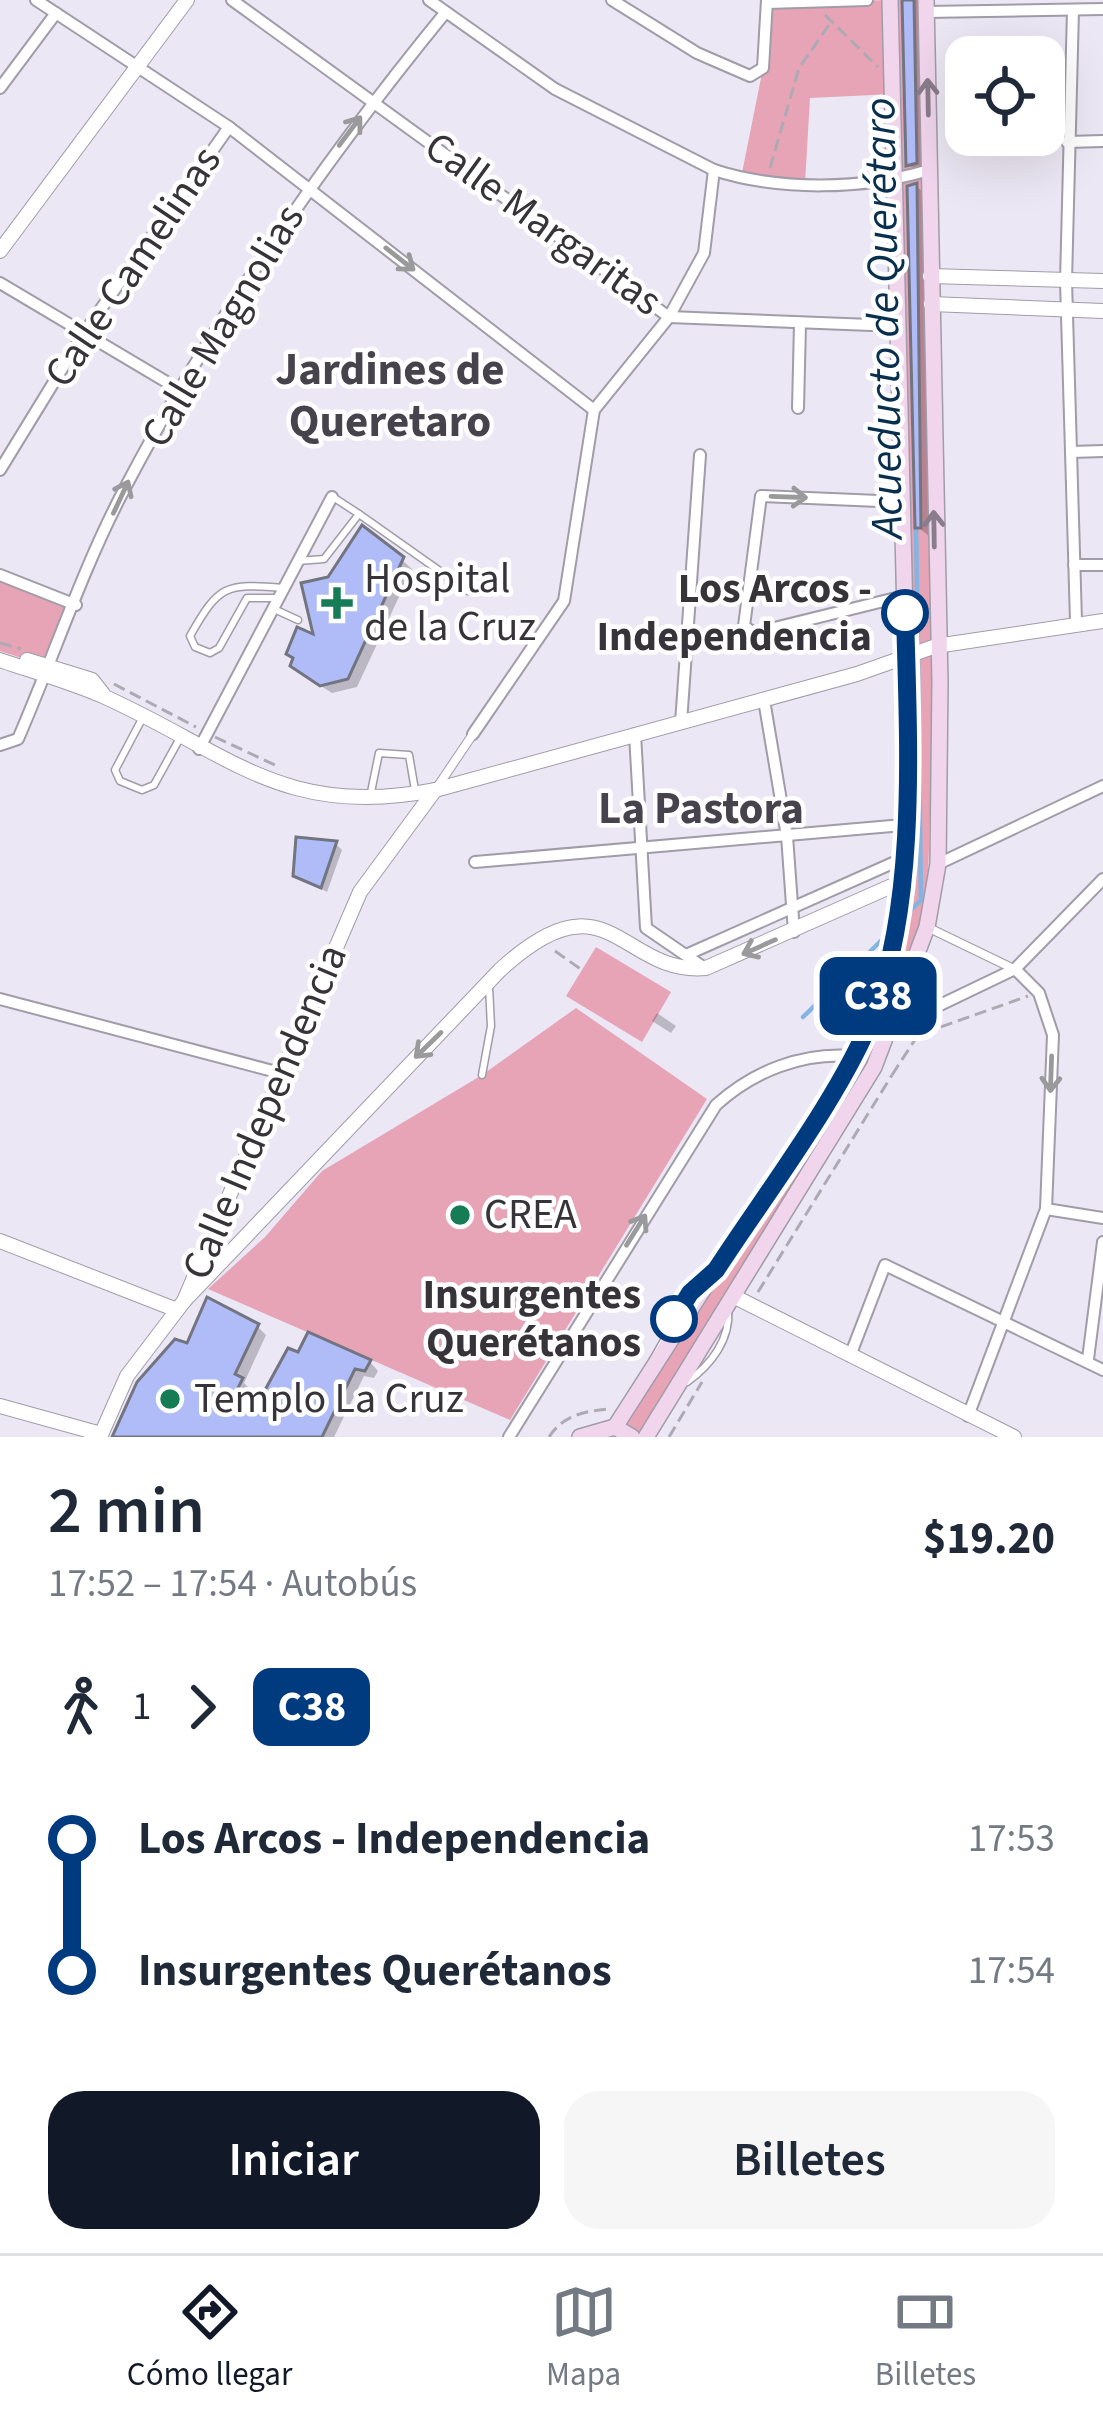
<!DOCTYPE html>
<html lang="es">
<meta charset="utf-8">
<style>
:root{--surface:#fff;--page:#f6f6f7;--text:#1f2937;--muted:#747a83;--line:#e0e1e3;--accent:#111827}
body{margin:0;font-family:"Source Sans 3",sans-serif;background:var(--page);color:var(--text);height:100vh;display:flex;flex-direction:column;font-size:45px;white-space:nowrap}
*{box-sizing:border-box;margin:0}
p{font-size:39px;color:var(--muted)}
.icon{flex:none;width:66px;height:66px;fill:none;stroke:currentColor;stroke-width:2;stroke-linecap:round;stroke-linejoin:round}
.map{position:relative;height:1437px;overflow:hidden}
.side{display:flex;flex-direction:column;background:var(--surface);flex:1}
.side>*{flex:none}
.badge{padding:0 24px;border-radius:18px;font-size:42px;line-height:78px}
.tools{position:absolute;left:945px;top:36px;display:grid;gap:24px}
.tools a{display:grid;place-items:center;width:120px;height:120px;border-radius:24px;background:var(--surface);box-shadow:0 12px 48px #0002;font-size:60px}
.map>.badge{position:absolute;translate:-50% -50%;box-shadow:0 0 0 6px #fff}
.legs{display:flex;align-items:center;gap:18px;height:132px;padding:0 48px;font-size:39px}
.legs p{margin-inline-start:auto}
.headline{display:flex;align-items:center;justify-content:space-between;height:204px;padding:0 48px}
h1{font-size:66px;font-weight:600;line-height:90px}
.button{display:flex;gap:24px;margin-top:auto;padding:24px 48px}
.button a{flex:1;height:138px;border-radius:36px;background:var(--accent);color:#fff;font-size:48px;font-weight:600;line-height:138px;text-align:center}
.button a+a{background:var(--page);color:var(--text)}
ul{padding:0 48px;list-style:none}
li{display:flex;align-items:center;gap:42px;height:132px;font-size:45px}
li i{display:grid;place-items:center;width:18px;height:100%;margin:0 15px;background:currentColor}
li i::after{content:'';width:30px;height:30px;margin:-15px;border:9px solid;border-radius:50%;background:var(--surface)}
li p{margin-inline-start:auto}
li:first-child i{background:linear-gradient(#0000 50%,currentColor 0)}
li:last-child i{background:linear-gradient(currentColor 50%,#0000 0)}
.menu{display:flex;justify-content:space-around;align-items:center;height:168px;border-top:3px solid var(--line);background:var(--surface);font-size:33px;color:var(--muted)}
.menu a{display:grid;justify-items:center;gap:6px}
.menu .current{color:var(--accent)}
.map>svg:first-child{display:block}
.green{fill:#e6a4b6}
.shadow{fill:#0003}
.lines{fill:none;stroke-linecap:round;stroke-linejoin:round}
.stream{stroke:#83b4e2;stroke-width:4.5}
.building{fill:#b0bcf7;stroke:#727480;stroke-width:3}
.service-casing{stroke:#a09ca8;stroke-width:9}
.pedestrian-casing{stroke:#a09ca8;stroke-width:10}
.minor-casing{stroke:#a09ca8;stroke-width:14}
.tertiary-casing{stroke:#a09ca8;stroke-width:16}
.secondary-casing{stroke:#a09ca8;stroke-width:18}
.path{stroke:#aeaab4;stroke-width:3;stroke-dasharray:12 6;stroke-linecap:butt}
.service{stroke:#fff;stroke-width:6}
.pedestrian{stroke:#fff;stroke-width:8}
.minor{stroke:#fff;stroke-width:10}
.tertiary{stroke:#fff;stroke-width:14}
.secondary{stroke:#f0d5ec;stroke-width:15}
.oneway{stroke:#8a7c8a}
.oneway2{stroke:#9a9a9c}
.line-1-casing{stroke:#fff;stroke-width:27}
.line-1{stroke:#003b80;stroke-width:18}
.poi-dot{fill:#157c56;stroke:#fff;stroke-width:4.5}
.stop-1-dot{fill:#fff;stroke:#003b80;stroke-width:6}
.labels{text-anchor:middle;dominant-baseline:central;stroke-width:9;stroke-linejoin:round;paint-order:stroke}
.street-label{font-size:42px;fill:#363439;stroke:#fff}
.poi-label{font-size:42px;fill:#363439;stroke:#fff;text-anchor:start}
.stop-label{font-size:42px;font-weight:bold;fill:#363439;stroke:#fff;text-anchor:end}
.water-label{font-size:45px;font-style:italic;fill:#082f4d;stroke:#fff}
.neighbourhood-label{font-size:45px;font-weight:bold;fill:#47434d;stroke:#fff}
</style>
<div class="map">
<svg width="1103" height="1437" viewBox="0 0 1103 1437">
<rect width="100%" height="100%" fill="#ece7f4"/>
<g class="green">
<path d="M890 0 893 94 810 98 805 183 741 178 763 68 767 3Z"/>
<path d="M899 0H921L922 37 933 716 928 878 919 928 866 1073 640 1437H607L627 1421 877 1016 914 890Z"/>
<path d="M0 575 76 605 49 667 0 651Z"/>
<path d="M596 947 671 992 642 1042 566 996Z"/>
<path d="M576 1008 707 1099 510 1420 208 1289 265 1237 322 1171 482 1075Z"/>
</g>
<g class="shadow">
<path d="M905 0H923L925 172 918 173 909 165Z"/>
<path d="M917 186 925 195 929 536 918 527Z"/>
<path d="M402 560 412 569 357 687 332 693 302 674 317 639Z"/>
<path d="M336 844 342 850 327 892 296 875Z"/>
<path d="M657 1013 676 1026 671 1033 652 1021Z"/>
<path d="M257 1326 266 1335 244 1383 250 1389 246 1398 260 1405 370 1362 378 1371 374 1378 364 1376 334 1437H116L188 1347Z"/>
</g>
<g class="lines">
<g class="stream">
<path d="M916 526 918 647"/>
<path d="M905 916 921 900 918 658"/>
<path d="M803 1017 889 933"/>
</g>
</g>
<g class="building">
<path d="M902 0H914L917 163 906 166Z"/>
<path d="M917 183 921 528H915L907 186Z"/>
<path d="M362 525 404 557 348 679 320 686 290 666 293 658 286 654 297 627 313 634 301 583 328 577Z"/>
<path d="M296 837 337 841 321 888 293 876Z"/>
<path d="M207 1297 259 1324 235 1374 243 1378 237 1390 259 1401 288 1348 298 1352 308 1332 371 1360 365 1371 355 1369 322 1437H112L137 1382 175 1339 187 1343Z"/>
</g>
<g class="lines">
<g class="service-casing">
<g id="service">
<path d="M359 514 468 591"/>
<path d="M298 561 324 559 359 514 333 497"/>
<path d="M279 598H247L219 648 210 653 195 647 190 636C219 585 225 583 283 588"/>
<path d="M274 609 298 620"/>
<path d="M142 719 115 770 120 781 142 790 154 785 180 738"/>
<path d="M370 797 379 753 409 755 415 790"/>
<path d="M482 1075 491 1026 489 987"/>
<path d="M653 1360 690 1293 700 1287"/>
<path d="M687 1382C711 1365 731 1339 728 1309"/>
</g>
</g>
<g class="pedestrian-casing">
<g id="pedestrian">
<path d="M436 789 473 734"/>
<path d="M927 927 1014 969"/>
</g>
</g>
<g class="minor-casing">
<g id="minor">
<path d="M36 0 229 127 594 410"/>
<path d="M232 0 669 317 897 326"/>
<path d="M429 0 555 89 714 170C779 191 863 190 929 170"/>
<path d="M612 0 697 53 750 76 763 68 767 0"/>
<path d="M767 3 867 0"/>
<path d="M1073 10 1066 281 1076 621"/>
<path d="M926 12 1103 9"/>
<path d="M0 88 56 13"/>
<path d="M1067 142 1103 141"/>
<path d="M0 283 180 390"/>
<path d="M798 408 800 324"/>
<path d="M1071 452 1103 451"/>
<path d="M0 470 84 333 229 127"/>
<path d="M902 502 761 496 744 626 754 633 904 596"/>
<path d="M1074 565H1103"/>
<path d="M0 575 76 605"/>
<path d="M764 700 787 836 794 932"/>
<path d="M681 723 700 455"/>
<path d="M473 734 564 601 594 410 669 317 704 253 714 170"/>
<path d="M635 734 646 928 703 967"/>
<path d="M0 745 18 739C54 656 83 567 125 488 214 318 324 161 445 13"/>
<path d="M199 749 332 497"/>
<path d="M475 862 903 825"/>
<path d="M938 864 1103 786"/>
<path d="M686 955 904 858"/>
<path d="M0 999 284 1074"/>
<path d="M890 1029 1015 969 1103 879"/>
<path d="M1046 1209 1103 1218"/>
<path d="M850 1356 885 1265 1103 1370"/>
<path d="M1088 1359 1103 1242"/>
<path d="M968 1416 1046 1209 1053 1035 1039 993 1015 969"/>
<path d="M509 1437 716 1105C754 1071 802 1052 853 1056"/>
</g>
</g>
<g class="tertiary-casing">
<g id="tertiary">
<path d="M0 251 187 0"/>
<path d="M930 276 1103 281"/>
<path d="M931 304 1103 311"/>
<path d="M0 660C35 672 71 682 105 697 231 754 284 819 435 790L857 674 936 646 1103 621"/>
<path d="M27 660 92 680 103 694"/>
<path d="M0 1241 177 1310"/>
<path d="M733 1296 1014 1437"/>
<path d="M184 1301 500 970C609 869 621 976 706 968L903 881"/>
<path d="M0 1406 101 1434"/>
<path d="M100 1437 127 1376 184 1301 360 892 435 790"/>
</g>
</g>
<g class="secondary-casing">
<g id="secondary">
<path d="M615 1427 853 1056 873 1013 903 896 906 657 890 0"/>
<path d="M580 1437 615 1427 632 1437"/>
<path d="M646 1437 874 1067 927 927 938 864 940 682 926 0"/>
</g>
</g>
<g class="path">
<path d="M825 15 878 67"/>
<path d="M770 168 799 68 831 22"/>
<path d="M0 643 21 649"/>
<path d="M114 684 196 727"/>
<path d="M215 737 277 766"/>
<path d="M555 951 582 970"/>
<path d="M892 1075 918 1035 1028 996"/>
<path d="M758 1292 892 1075"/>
<path d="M549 1437C563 1415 585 1411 609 1409"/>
<path d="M669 1437 702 1382"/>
</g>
<use href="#service" class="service"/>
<use href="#pedestrian" class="pedestrian"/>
<use href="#minor" class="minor"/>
<use href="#tertiary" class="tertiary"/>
<use href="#secondary" class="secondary"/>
</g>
<defs><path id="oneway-shaft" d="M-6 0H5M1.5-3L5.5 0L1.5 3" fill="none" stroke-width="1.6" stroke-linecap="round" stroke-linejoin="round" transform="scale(3)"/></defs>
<g class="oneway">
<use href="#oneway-shaft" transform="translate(928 97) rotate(-91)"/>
<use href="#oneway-shaft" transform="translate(934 529) rotate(-91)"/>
</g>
<g class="oneway2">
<use href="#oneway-shaft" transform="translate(350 131) rotate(-53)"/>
<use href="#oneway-shaft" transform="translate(400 259) rotate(38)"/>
<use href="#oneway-shaft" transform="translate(121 497) rotate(-65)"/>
<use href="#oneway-shaft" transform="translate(789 497) rotate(2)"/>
<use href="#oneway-shaft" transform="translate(759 947) rotate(156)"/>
<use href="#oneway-shaft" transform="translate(428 1045) rotate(136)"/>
<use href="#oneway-shaft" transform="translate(1051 1074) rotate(92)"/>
<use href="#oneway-shaft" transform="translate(636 1230) rotate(-58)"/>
</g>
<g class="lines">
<g class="line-1-casing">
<path id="line-1" d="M674 1319 690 1293 716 1270C764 1196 843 1093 874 1012 918 895 908 738 905 613"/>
</g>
<use href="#line-1" class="line-1"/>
</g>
<g class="poi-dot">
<path d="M331 585h12v12h12v12h-12v12h-12v-12h-12v-12h12z"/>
<circle cx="460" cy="1215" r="12"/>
<circle cx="170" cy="1399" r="12"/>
</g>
<g class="stop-1-dot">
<circle cx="905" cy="613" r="21"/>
<circle cx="674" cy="1319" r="21"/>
</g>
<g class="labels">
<g class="street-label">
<text transform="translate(543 224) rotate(36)">Calle Margaritas</text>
<text transform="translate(133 267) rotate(-56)">Calle Camelinas</text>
<text transform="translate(223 326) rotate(-59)">Calle Magnolias</text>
<text transform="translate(265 1112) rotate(-67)">Calle Independencia</text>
</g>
<g class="poi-label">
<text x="364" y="579">Hospital<tspan x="364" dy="48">de la Cruz</tspan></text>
<text x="484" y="1215">CREA</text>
<text x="194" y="1399">Templo La Cruz</text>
</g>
<g class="stop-label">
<text x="872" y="589">Los Arcos -<tspan x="872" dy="48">Independencia</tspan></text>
<text x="641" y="1295">Insurgentes<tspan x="641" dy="48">Querétanos</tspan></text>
</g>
<g class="water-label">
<text transform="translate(884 318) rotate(-91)">Acueducto de Querétaro</text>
</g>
<g class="neighbourhood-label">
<text x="390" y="370">Jardines de<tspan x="390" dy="52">Queretaro</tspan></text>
<text x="701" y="809">La Pastora</text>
</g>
</g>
</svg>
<div class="tools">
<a><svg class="icon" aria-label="locate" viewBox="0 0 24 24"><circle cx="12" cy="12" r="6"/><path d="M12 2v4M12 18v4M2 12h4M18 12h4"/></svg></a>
</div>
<b class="badge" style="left:878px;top:996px;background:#003b80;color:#fff">C38</b>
</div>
<section class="side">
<div class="headline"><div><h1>2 min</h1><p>17:52 – 17:54 · Autobús</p></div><b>$19.20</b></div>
<div class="legs"><svg class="icon" aria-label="walk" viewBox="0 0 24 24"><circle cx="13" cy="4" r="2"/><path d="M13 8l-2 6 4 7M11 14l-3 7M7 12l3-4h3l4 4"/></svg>1<svg class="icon" aria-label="forward" viewBox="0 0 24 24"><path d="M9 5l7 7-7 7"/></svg><b class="badge" style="background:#003b80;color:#fff">C38</b></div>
<ul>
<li><i style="color:#003b80"></i><b>Los Arcos - Independencia</b><p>17:53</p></li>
<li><i style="color:#003b80"></i><b>Insurgentes Querétanos</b><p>17:54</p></li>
</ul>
<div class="button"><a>Iniciar</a><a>Billetes</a></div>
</section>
<nav class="menu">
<a class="current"><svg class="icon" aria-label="directions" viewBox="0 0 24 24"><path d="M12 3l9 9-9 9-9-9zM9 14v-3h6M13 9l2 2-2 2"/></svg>Cómo llegar</a>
<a><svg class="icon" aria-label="map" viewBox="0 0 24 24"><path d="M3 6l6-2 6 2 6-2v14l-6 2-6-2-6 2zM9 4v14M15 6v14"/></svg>Mapa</a>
<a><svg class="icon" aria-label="tickets" viewBox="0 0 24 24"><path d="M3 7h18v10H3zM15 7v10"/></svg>Billetes</a>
</nav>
